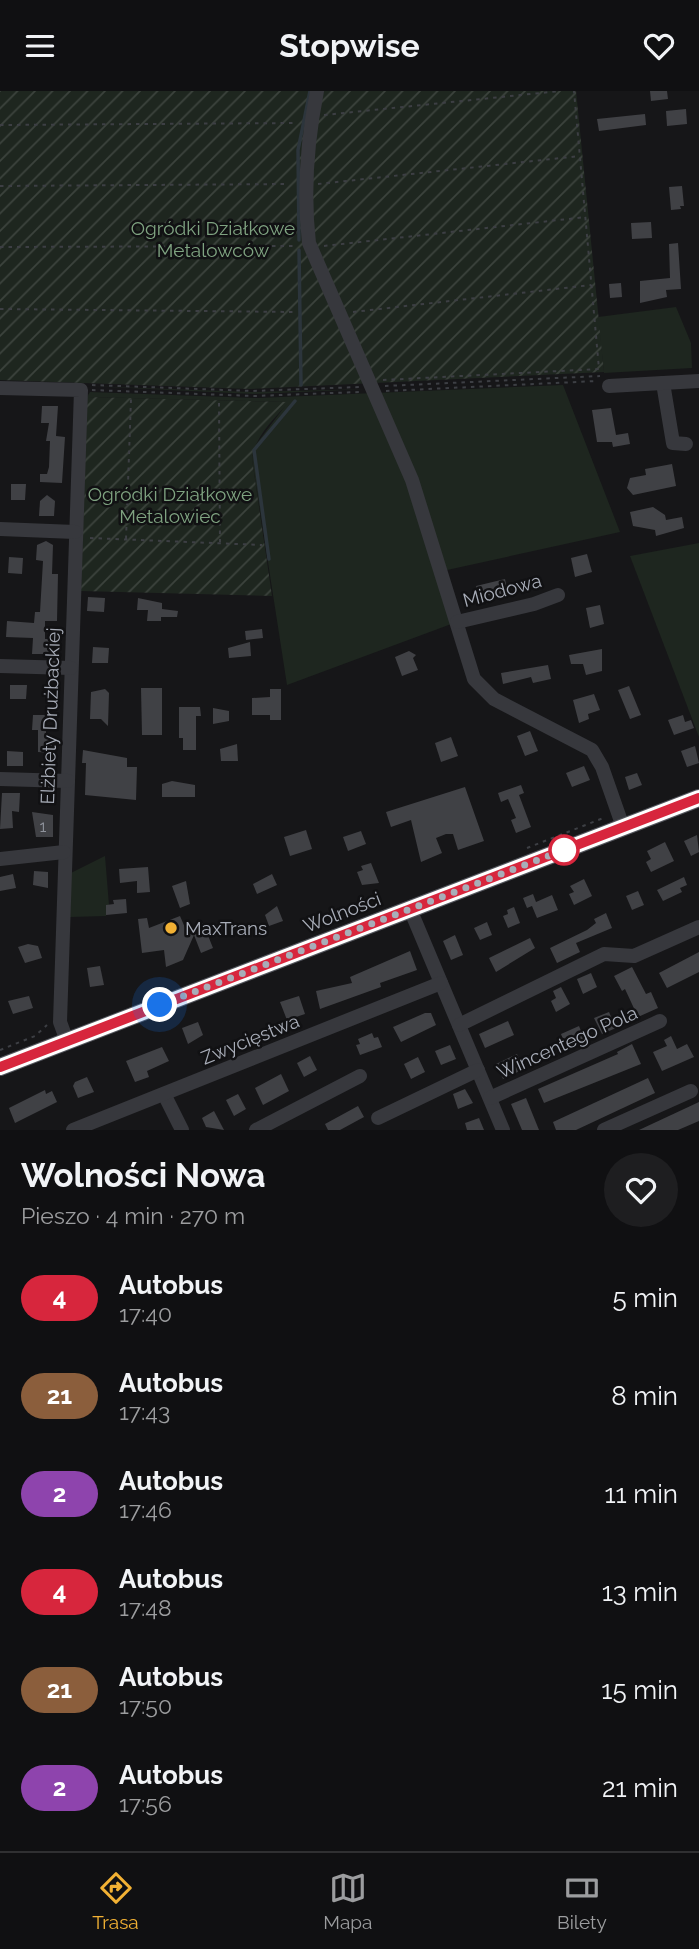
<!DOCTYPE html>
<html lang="pl">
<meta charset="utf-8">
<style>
:root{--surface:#101012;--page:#1e1e20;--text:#f1f3f6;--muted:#9c9d9f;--line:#303032;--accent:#f2b134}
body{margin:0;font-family:Raleway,sans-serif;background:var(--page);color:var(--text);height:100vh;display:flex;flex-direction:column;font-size:26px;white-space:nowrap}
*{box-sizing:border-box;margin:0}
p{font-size:23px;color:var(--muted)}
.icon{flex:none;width:38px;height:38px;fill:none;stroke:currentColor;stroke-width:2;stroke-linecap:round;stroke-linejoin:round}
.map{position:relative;height:1039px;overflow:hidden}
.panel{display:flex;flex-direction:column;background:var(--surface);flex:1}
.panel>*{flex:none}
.badge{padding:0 14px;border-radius:23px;font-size:24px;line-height:46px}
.you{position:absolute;width:35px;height:35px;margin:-18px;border:5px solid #fff;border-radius:50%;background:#1a73e8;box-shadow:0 0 0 10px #1a73e833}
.map>.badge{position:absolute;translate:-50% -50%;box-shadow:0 0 0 4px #fff}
.round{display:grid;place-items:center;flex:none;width:74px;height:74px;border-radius:37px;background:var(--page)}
.headline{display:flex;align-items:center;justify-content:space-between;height:119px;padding:0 21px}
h1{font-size:33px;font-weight:700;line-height:52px}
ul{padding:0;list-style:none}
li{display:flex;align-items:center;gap:21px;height:98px;padding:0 21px}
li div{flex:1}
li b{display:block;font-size:26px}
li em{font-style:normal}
li .badge{min-width:77px;font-weight:700;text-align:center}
header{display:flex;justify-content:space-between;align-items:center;height:91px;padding:0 21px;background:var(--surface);font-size:32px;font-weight:700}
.tab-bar{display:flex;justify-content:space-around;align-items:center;height:98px;border-top:2px solid var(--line);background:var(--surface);font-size:19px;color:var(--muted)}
.tab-bar a{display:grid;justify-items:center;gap:4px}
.tab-bar .current{color:var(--accent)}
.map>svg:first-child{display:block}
.grass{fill:#1e261f}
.garden{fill:url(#garden-furrows)}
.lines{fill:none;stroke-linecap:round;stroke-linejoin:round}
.stream{stroke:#2c353c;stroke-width:3.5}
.building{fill:#404145}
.path{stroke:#3d3f44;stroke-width:2;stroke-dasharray:3.5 5;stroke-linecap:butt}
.minor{stroke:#37383d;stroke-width:14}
.major{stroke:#53555c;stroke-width:18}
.line-casing{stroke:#fff;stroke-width:16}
.line{stroke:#d7263d;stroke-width:10}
.walk{stroke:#a8adb8;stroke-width:7;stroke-dasharray:0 12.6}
.stop-dot{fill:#fff;stroke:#d7263d;stroke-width:3.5}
.poi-dot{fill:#f2b134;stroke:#111113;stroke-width:2.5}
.labels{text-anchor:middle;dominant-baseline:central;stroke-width:5;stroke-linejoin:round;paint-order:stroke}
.number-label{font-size:16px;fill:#8e929b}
.park-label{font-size:19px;fill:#7fa381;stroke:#111113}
.street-label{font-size:19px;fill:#a8adb8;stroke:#111113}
.poi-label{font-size:19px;fill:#a8adb8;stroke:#111113;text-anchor:start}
</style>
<header><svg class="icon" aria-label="menu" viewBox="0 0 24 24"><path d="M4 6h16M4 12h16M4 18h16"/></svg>Stopwise<svg class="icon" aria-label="heart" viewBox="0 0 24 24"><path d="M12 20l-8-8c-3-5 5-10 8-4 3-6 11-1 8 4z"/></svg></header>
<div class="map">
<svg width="699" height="1039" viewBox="0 0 699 1039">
<defs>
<pattern id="garden-furrows" width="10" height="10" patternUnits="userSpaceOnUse" patternTransform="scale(1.75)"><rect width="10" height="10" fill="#1e261f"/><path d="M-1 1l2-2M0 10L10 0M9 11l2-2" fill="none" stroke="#3c433d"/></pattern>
</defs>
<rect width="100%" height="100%" fill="#161618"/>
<g class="grass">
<path d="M676 216 691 252 692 277 604 282 598 226Z"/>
<path d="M563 294 620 441 438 481 454 532 287 594 252 368 254 356 288 311 87 306 90 301 257 307Z"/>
<path d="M87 295 252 301 369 298 253 303Z"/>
<path d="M699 452V646L630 465Z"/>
<path d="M105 765 109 814 106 815V825L70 826 71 782Z"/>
</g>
<g class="garden">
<path d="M0 0H576L604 281 250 298 0 289Z"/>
<path d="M87 306 289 311C274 328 255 345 252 368L272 505 81 500Z"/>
</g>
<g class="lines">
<g class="stream">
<path d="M299 149 298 59 310 0"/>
<path d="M299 159 301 294"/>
<path d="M269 468 254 359 295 310"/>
</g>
</g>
<g class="building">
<path d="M650 0H667L668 8 651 10Z"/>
<path d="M686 18 687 33 667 35 666 20Z"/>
<path d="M645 23 646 34 599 40 597 28Z"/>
<path d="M682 95 684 115H680L681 118 671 119 669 96Z"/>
<path d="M651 131 652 147 632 148 631 132Z"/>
<path d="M678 152 681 198 666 199 667 206 640 212V190L670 187 669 153Z"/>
<path d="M621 192 622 206 610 207 609 193Z"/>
<path d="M42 315H58L56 345 65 346 62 392 40 391V383H47L49 376 50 350H46L49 332H41Z"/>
<path d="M611 317 616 344 628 342 630 353 613 356 612 351H597L592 319Z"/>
<path d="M672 373 676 395 633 404 627 397 630 387 646 384 645 378Z"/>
<path d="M11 393H26L25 409H11Z"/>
<path d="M47 404 55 410 54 425H39L40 410Z"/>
<path d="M653 416 665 424 666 429 682 426 684 437 656 445 655 439 633 435 630 421Z"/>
<path d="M46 450 53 454 52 483H58L57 530H45V548H50L49 563H32L33 547 6 546 7 530 34 532 35 521H40L43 470 36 469 37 454Z"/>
<path d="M587 463 592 481 575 486 571 467Z"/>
<path d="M9 466 23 467 22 483 8 482Z"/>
<path d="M505 488 508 502 496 507 489 504 479 506 476 495Z"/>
<path d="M88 506 105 507 104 521 87 520Z"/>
<path d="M138 507 162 512V518L178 520 177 526H161V530H147L148 519H137Z"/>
<path d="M600 514 604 533 590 537 586 517Z"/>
<path d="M262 538 263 547 246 549 245 540Z"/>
<path d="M250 551 251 565 229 567 228 557Z"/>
<path d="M93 556 109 557 108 572H92Z"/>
<path d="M602 558V580L586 584 583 573H571L569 564Z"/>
<path d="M409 560 416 564 413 567 418 579 402 585 395 566Z"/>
<path d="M548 574 551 588 533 592 531 586 503 593 501 582Z"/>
<path d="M10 594H27L26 608H10Z"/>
<path d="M629 595 641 624 630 628 618 599Z"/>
<path d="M141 597H162V644H142Z"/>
<path d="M105 598 109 602 108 635 101 628H90L91 601Z"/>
<path d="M270 598H281V629H270V624H252V607L270 606Z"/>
<path d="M594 603 600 619 588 623 589 628 579 632 573 609Z"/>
<path d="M179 616H200L201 625H196V659H183V647H179Z"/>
<path d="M213 617 229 620V630L213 633Z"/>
<path d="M33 624H46V644H52L53 662 38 661V639H32Z"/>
<path d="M683 624 685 631 691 629 694 637 674 644 668 629Z"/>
<path d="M530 640 538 660 525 665 517 645Z"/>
<path d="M451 646 458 665 441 671 435 652Z"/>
<path d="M237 653 238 670H221L220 658Z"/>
<path d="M695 655 699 672 687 676 681 660Z"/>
<path d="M83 659 127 667V676H137L136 709 85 704 86 672H82Z"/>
<path d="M7 660 23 661V675H7Z"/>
<path d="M584 675 590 689 572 696 566 682Z"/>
<path d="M637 682 642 694 629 699 625 686Z"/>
<path d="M172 690 195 694V706H162V693Z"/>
<path d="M521 694 524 702 519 704 531 736 516 742 511 729 516 727 508 708 501 711 498 702Z"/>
<path d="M465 696 484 750 458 759 453 743H446L436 747 442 762 421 771 411 729 391 736 386 721Z"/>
<path d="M2 702H20L19 721 12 720 13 737 0 738Z"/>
<path d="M32 721 53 724V746H36Z"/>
<path d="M306 739 312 758 290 765 284 746Z"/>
<path d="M361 740 366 753 348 760 343 746Z"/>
<path d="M697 744 699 761 691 765 684 750Z"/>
<path d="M665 751 674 770 651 781 646 771 651 768 647 760Z"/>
<path d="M371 772 379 792 362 794 357 781 363 779 361 775Z"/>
<path d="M148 776 150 801 137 802V790L120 792 119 778Z"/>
<path d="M34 780 48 781V797L33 794Z"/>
<path d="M13 783 16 797 0 800V786Z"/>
<path d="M272 783 277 794 257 803 253 793Z"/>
<path d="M684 786 687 794 680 797 682 801 663 810 657 799Z"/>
<path d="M584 788 592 805 574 814 569 803 574 801 570 795Z"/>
<path d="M186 790 190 813 180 817 172 795Z"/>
<path d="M638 800 644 814 632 819 626 805Z"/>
<path d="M533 803 536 811 552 804 558 819 537 827 532 815 527 817 523 807Z"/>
<path d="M126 808 127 822 106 824V814L114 813 113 809Z"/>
<path d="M277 815 283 830 269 835 265 824Z"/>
<path d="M514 816 520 832 508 837 503 825 508 823 507 819Z"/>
<path d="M606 822 612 837 576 852 580 861 557 872 550 857 587 839 596 832 594 828Z"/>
<path d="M180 825 186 839 203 832 213 857 201 862 194 844 183 869 166 876 164 859 142 862 138 828 147 827 149 837Z"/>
<path d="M487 831 492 844 480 849 474 837Z"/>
<path d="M455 844 463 864 451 869 443 850Z"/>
<path d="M530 847 535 857 496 881 489 867Z"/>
<path d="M28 853 38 855 42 867 25 872 18 856Z"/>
<path d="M410 860 417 879 380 892 381 896 320 918 316 900 352 892 350 886Z"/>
<path d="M699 861V881L667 897 659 882Z"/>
<path d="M100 875 104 894 90 896 87 877Z"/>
<path d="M632 876 646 903 651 901 658 917 638 926 625 898 622 900 614 885Z"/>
<path d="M591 882 597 896 583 903 577 888Z"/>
<path d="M561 896 570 913 556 921 551 910 556 907 553 900Z"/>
<path d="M29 905 33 917 13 923 8 910Z"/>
<path d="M299 905 305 923 287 929 280 911Z"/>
<path d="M609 921 616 937 602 943 594 927Z"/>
<path d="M425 922H431L436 934 401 951 393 936Z"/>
<path d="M508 930 514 944 485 957 479 943Z"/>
<path d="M198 931 203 944 188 953 182 937Z"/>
<path d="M579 935 585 950 567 958 561 943Z"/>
<path d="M372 942 374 947 378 946 382 956 360 964 356 954 360 953 358 948Z"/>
<path d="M671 945 677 958 687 953 694 966 662 980 653 961 667 955 664 949Z"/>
<path d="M632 953 641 973 544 1012 538 998 618 963 617 961Z"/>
<path d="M450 954 456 968 441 974 435 960Z"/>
<path d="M162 956 169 970 147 980 149 986 135 991 126 970Z"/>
<path d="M517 963 524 978 503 988 496 973Z"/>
<path d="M310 965 317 979 304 986 297 972Z"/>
<path d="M418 966 425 981 411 988 404 973Z"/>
<path d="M281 983 289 1000 263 1014 255 997Z"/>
<path d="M87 986 94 1001 78 1007 73 995 75 991Z"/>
<path d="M648 987 655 1002 576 1039H556L553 1031Z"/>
<path d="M465 998 473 1012 458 1018 453 1003Z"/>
<path d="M45 999 46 1003 52 1000 57 1011 15 1032 9 1017Z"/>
<path d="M238 1003 246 1018 234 1025 226 1009Z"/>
<path d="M526 1007 539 1039H522L511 1013Z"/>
<path d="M699 1011V1030L678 1039H639Z"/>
<path d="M358 1015 364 1026 340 1039H328L325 1033Z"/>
<path d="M214 1020 224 1039 206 1036 202 1027Z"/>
<path d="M479 1027 484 1039H467L465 1032Z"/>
</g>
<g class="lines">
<g class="path">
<path d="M324 24 560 0"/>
<path d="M0 34 294 32"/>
<path d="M318 93 580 65"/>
<path d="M0 95 289 93"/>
<path d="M324 155 586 126"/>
<path d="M0 156 296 155"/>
<path d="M0 218 295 221"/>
<path d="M353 221 591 194"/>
<path d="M383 289 599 278 574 0"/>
<path d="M92 294 252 300 359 296"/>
<path d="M385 295 600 285"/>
<path d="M92 299 254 305 359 301"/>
<path d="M386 300 597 290"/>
<path d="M219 312 220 451"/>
<path d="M90 447 262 454"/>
<path d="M126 448 131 308"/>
<path d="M527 757 606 726"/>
<path d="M0 959 35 945 47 934"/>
</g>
<g class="minor">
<path d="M317 0C307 51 303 100 309 152L412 389 474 588 494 608 592 659 602 676 623 736"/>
<path d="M663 292 673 352 686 353"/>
<path d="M609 295 699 290"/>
<path d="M0 297 81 299 60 931 67 950"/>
<path d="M0 438 75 441"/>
<path d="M457 531 534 513 558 504"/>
<path d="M0 575 71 577"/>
<path d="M0 688 68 690"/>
<path d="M0 768 64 761"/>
<path d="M410 818 503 1039"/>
<path d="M459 934 604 863 634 865 699 836"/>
<path d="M164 1003 182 1039"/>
<path d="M490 1007 660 930"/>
<path d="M378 1027 478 979"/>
<path d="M73 1039 441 892"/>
<path d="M256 1039 360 985"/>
<path d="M604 1039 691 1000"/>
</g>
<path class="major" d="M0 976 699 707"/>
</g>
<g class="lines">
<g class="line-casing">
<path id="line" d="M0 976 699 707"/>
</g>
<use href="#line" class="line"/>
<path class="walk" d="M160 914 564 759"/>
</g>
<circle class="stop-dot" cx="564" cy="759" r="14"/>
<circle class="poi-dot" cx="171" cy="837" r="7"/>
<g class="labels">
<g class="number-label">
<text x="43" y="735">1</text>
</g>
<g class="park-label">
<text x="213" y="137">Ogródki Działkowe<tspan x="213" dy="22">Metalowców</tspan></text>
<text x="170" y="403">Ogródki Działkowe<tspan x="170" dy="22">Metalowiec</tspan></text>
</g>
<g class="street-label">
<text transform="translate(502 499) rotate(-15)">Miodowa</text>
<text transform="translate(50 625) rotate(-88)">Elżbiety Drużbackiej</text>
<text transform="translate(342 821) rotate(-21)">Wolności</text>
<text transform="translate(250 948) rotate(-22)">Zwycięstwa</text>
<text transform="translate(567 951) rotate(-24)">Wincentego Pola</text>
</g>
<g class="poi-label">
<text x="185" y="837">MaxTrans</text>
</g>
</g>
</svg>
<div class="you" style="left:160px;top:914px"></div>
</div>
<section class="panel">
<div class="headline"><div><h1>Wolności Nowa</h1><p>Pieszo · 4 min · 270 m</p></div><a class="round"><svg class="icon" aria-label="heart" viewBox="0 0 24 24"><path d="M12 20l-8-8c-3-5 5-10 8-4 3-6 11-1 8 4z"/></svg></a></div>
<ul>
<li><span class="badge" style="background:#d7263d;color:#fff">4</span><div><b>Autobus</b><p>17:40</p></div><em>5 min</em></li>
<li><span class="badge" style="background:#8b5e3c;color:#fff">21</span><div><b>Autobus</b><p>17:43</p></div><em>8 min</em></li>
<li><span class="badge" style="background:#8e44ad;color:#fff">2</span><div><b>Autobus</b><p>17:46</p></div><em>11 min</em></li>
<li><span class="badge" style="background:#d7263d;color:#fff">4</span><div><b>Autobus</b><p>17:48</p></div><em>13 min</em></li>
<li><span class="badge" style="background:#8b5e3c;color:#fff">21</span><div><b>Autobus</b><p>17:50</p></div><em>15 min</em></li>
<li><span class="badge" style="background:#8e44ad;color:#fff">2</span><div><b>Autobus</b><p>17:56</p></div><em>21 min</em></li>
</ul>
</section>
<nav class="tab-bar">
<a class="current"><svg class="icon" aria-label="directions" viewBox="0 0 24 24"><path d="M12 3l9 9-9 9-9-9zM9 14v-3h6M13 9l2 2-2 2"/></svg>Trasa</a>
<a><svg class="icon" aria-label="map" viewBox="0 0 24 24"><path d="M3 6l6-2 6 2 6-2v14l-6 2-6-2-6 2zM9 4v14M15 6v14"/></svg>Mapa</a>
<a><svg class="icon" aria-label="tickets" viewBox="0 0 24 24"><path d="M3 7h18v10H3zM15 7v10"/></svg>Bilety</a>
</nav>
